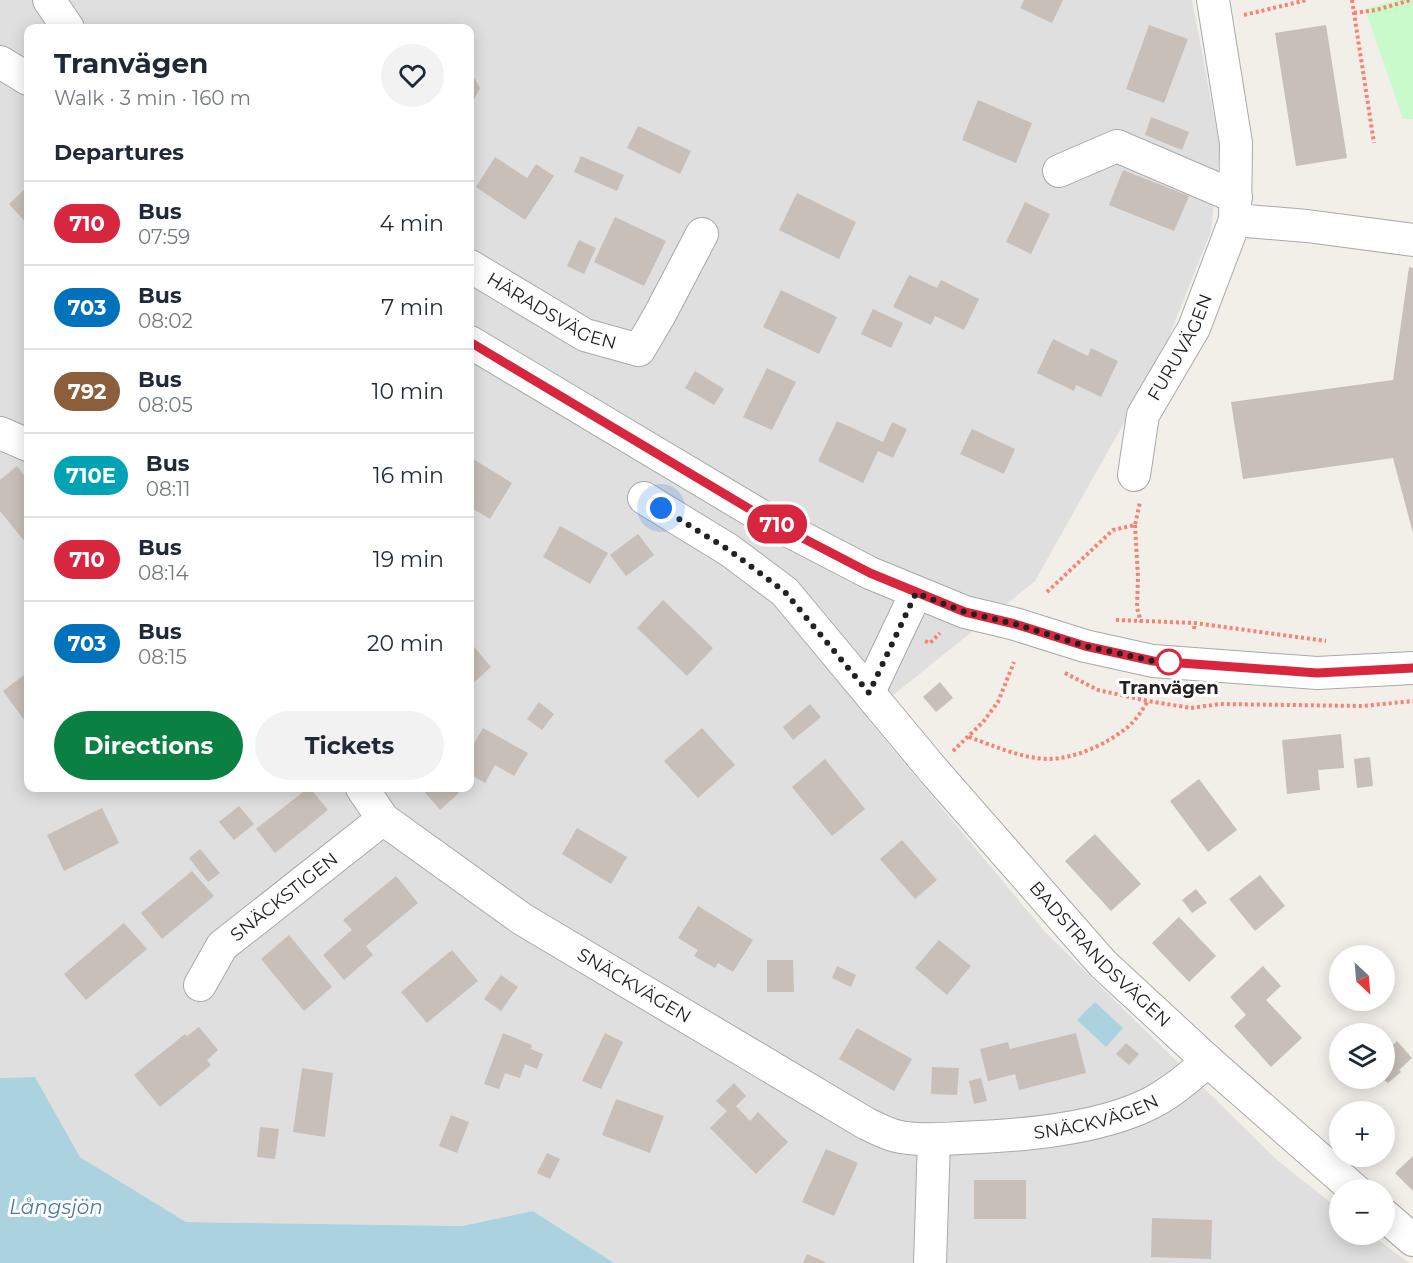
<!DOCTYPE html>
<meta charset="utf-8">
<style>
:root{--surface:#fff;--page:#f2f2f3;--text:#1f2937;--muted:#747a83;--line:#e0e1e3;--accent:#0b8043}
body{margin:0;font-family:Montserrat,sans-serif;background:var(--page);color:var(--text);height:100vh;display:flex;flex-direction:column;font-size:22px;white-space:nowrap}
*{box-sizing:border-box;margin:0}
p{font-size:20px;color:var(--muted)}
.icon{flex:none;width:33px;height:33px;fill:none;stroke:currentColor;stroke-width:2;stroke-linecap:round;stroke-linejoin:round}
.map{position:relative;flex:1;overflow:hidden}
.details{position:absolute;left:24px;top:24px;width:450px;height:768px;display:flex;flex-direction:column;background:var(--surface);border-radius:12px;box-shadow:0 3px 15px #0003}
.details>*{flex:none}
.badge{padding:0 12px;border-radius:20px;font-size:21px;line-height:39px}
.needle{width:39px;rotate:154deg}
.tools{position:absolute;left:1329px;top:945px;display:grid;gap:12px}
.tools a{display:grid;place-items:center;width:66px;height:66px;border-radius:50%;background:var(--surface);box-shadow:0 3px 15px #0003;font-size:30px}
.you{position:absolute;width:30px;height:30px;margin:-15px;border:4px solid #fff;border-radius:50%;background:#1a73e8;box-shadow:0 0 0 9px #1a73e833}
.map>.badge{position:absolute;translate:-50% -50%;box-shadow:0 0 0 3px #fff}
h2{padding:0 30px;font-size:22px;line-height:54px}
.round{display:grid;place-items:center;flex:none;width:63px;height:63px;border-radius:32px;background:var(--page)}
.head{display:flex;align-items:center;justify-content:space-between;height:102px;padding:0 30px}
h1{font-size:28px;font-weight:700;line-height:45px}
.primary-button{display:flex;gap:12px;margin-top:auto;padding:12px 30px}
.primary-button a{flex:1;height:69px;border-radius:36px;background:var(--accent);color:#fff;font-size:24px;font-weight:700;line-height:69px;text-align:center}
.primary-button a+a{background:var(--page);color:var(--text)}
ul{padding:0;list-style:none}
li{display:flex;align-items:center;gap:18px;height:84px;padding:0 30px;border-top:2px solid var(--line)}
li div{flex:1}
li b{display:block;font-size:22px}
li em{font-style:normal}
li .badge{min-width:66px;font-weight:700;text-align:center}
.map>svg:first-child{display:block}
.residential{fill:#e0dfdf;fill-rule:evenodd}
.park{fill:#c8facc}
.water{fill:#aad3df}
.building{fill:#c7bfb8}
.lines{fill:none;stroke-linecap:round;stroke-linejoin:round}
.minor-casing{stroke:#a9a9a9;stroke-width:34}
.path{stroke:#fa8072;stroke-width:4;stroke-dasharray:3 3;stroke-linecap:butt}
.minor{stroke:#fff;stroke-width:32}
.line-casing{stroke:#fff;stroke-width:14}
.line{stroke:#d7263d;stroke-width:9}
.walk{stroke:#222;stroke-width:6;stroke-dasharray:0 10.8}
.stop-dot{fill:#fff;stroke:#d7263d;stroke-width:3}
.labels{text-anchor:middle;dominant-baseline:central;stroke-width:6;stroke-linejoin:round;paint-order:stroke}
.street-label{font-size:18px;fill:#222;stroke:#fff}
.stop-label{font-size:18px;font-weight:bold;fill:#222;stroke:#fff}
.water-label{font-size:20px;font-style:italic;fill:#4a7aab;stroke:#fff}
</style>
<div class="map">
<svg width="1413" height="1263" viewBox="0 0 1413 1263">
<rect width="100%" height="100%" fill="#f2efe9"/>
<path class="residential" d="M0 0H1192L1220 148 1211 231 1160 359 1035 581 866 717 1045 932 1277 1160 1339 1209 1340 1234 1372 1235 1409 1263H614L533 1211 462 1226 186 1222 80 1157 35 1077 0 1078ZM28 28H470V788H28Z"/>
<path class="park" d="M1396 0H1413V119H1403L1365 9Z"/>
<g class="water">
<path d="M1095 1002 1123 1028 1106 1047 1077 1020Z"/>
<path d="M35 1077 80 1157 186 1222 462 1226 533 1211 614 1263H0V1078Z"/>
</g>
<g class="building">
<path d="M1024 0H1063L1052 23 1020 8Z"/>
<path d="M1149 25 1188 39 1164 103 1126 89Z"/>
<path d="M1326 25 1347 158 1296 166 1275 33Z"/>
<path d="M470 76 475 79 480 88 470 107Z"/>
<path d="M978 100 1032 123 1016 163 962 140Z"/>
<path d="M1151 117 1189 132 1182 150 1145 135Z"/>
<path d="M638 126 691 151 680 174 627 148Z"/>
<path d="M581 156 624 175 617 191 574 172Z"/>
<path d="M495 157 527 178 536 164 554 176 525 220 476 187Z"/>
<path d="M1123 170 1189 196 1174 231 1109 205Z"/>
<path d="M28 186V225L9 204Z"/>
<path d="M797 193 856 222 839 259 779 230Z"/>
<path d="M1025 202 1050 214 1031 254 1006 242Z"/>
<path d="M615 217 666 241 644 286 594 262Z"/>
<path d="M579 240 596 248 584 274 567 266Z"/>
<path d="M1409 267 1413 268V533L1393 458 1243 479 1231 402 1393 380Z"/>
<path d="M909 275 937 288 941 280 979 299 964 330 935 316 931 325 893 307Z"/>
<path d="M781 290 837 317 819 354 763 327Z"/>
<path d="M873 309 903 323 891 348 861 334Z"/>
<path d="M1053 339 1088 356 1091 348 1118 361 1101 397 1076 385 1074 391 1037 373Z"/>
<path d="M767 368 796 382 772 430 743 417Z"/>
<path d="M695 371 724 389 714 405 685 388Z"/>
<path d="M837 421 883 442 892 422 907 429 893 458 878 451 863 483 818 461Z"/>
<path d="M972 429 1015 449 1004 474 960 454Z"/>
<path d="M470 457 512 483 490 519 470 507Z"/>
<path d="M17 466 28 481V541L26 543 0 511V480Z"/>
<path d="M560 526 608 553 590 584 543 557Z"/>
<path d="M638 534 654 555 626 576 610 555Z"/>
<path d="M663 600 713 648 687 676 637 628Z"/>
<path d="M470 642 491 667 470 686Z"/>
<path d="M28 672V725L3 691Z"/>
<path d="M940 682 953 698 936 712 923 697Z"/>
<path d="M539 702 554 714 542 730 527 719Z"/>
<path d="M810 704 821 717 793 740 783 727Z"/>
<path d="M483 728 528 753 514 776 495 765 485 783 470 774V750Z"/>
<path d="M702 728 735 765 698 798 664 761Z"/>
<path d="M1341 734 1344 768 1318 770 1320 790 1287 794 1282 740Z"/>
<path d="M1370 757 1373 786 1357 788 1354 759Z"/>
<path d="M825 759 865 809 832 836 792 787Z"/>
<path d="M1199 779 1237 830 1208 852 1170 801Z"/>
<path d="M308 788H310L328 810 275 853 256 829Z"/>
<path d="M426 788H454L459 793 440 810 423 790Z"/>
<path d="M239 806 254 824 234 840 219 822Z"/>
<path d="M102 808 119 843 64 871 47 835Z"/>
<path d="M577 828 627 857 611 884 562 854Z"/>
<path d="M1095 834 1141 884 1111 911 1065 861Z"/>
<path d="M902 840 937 880 915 899 880 859Z"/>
<path d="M200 849 220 873 208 882 189 858Z"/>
<path d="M192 871 214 896 162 939 141 913Z"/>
<path d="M1260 875 1285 906 1255 931 1229 899Z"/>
<path d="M396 876 418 903 366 946 373 955 344 980 323 955 352 930 343 920Z"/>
<path d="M1196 889 1207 903 1192 913 1182 900Z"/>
<path d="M698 906 753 940 733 972 718 963 715 968 694 956 698 950 678 938Z"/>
<path d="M1179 917 1216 956 1189 982 1152 943Z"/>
<path d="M124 923 147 949 86 1000 64 974Z"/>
<path d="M289 935 332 987 304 1011 261 959Z"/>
<path d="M939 940 971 966 947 995 915 968Z"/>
<path d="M452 950 478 981 427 1023 401 992Z"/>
<path d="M767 960H793L794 992H767Z"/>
<path d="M837 966 856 975 851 987 832 978Z"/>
<path d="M1263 966 1281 986 1266 1000 1302 1038 1271 1067 1234 1026 1246 1015 1230 997Z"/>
<path d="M501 975 518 987 501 1011 484 999Z"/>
<path d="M199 1027 218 1050 207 1060 211 1065 160 1107 134 1075 185 1034 187 1036Z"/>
<path d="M857 1028 912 1059 894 1091 839 1059Z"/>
<path d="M503 1033 532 1045 531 1049 543 1054 537 1069 525 1064 520 1078 505 1073 499 1089 484 1084Z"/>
<path d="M605 1033 623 1042 601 1089 582 1081Z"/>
<path d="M1076 1033 1086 1073 1019 1090 1015 1074 988 1081 980 1049 1008 1042 1010 1049Z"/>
<path d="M1397 1041 1412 1058 1399 1070 1401 1072 1388 1083 1384 1080V1050L1386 1051Z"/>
<path d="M1126 1043 1139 1054 1129 1065 1116 1054Z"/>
<path d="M932 1067 959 1068 957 1095 931 1094Z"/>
<path d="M302 1068 333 1073 325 1137 293 1132Z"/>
<path d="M981 1078 987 1101 974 1104 969 1081Z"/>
<path d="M734 1083 746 1096 736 1106 750 1121 758 1112 788 1142 756 1174 710 1128 727 1111 716 1101Z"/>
<path d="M616 1099 664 1116 650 1153 602 1135Z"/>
<path d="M451 1115 469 1122 457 1153 439 1146Z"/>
<path d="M260 1127 279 1129 275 1159 257 1157Z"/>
<path d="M826 1149 858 1163 834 1216 802 1202Z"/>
<path d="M547 1153 560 1159 550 1179 537 1173Z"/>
<path d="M1413 1156V1191L1395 1173Z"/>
<rect x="974" y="1180" width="52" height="39"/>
<path d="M1152 1218 1212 1220 1211 1259 1151 1257Z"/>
<path d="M807 1254 827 1263H803Z"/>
</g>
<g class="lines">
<g class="minor-casing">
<g id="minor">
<path d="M49 0 68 28"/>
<path d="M1213 0 1236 143 1235 220 1307 226 1413 240"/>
<path d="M0 62 28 79"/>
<path d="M1059 171 1117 146 1236 197"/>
<path id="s1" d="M470 266 585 335 639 350 659 316 702 234"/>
<path d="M470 342 768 520 870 573 965 612 1015 624 1085 646 1153 661 1317 673 1413 668"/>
<path d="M0 433 28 445"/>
<path id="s2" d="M1134 475 1143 415 1194 328 1235 220"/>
<path id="s3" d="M644 498 729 550 785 592 933 770 1103 964 1208 1061 1355 1190"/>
<path d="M869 692 916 593"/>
<path id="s4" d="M362 788 383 819 522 919 867 1124C876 1128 887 1134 896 1136 917 1141 940 1139 960 1138 1019 1136 1096 1130 1149 1104 1171 1093 1189 1077 1208 1061"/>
<path id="s5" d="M200 985 222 946 383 819"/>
<path d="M1384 1215 1413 1240"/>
<path d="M930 1263 934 1140"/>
</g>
</g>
<g class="path">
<path d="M1352 0 1374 143"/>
<path d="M1354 13 1376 10 1411 0"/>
<path d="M1244 15 1307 0"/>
<path d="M1135 525 1138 577 1137 608 1141 622"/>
<path d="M1047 592 1113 530 1135 525 1140 502"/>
<path d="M1116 620 1195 623 1326 641"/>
<path d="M1194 629 1195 623"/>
<path d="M925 641 930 643 940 633"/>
<path d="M1065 673 1098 690 1148 701 1191 708 1220 704 1363 706 1413 701"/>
<path d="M969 737C994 746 1023 759 1050 759 1076 758 1104 745 1124 730 1134 723 1141 712 1148 701"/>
<path d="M953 751 983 722 998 702 1014 662"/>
</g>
<use href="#minor" class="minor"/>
</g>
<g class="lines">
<g class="line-casing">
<path id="line" d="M470 342 768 520 870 573 965 612 1015 624 1085 646 1153 661 1317 673 1413 668"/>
</g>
<use href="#line" class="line"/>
<path class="walk" d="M661 508 729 550 785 592 869 693 916 593 965 612 1015 624 1085 646 1153 661 1176 663 1169 662"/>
</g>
<circle class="stop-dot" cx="1169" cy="662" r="12"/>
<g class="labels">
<g class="street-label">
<text stroke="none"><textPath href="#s1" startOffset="94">HÄRADSVÄGEN</textPath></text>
<text stroke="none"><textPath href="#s2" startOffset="138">FURUVÄGEN</textPath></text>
<text stroke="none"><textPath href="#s5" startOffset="124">SNÄCKSTIGEN</textPath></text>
<text stroke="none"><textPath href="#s3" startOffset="650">BADSTRANDSVÄGEN</textPath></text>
<text stroke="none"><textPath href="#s4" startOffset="339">SNÄCKVÄGEN</textPath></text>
<text stroke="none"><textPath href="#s4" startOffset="844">SNÄCKVÄGEN</textPath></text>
</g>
<g class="stop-label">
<text x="1169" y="688">Tranvägen</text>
</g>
<g class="water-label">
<text x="56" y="1207">Långsjön</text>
</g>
</g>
</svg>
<div class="tools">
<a><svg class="needle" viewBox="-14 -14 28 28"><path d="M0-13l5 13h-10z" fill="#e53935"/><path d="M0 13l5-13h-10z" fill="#747a83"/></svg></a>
<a><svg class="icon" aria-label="layers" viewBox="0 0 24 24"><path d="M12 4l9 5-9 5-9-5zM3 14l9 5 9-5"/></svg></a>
<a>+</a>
<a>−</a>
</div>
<div class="you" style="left:661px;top:508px"></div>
<b class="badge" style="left:777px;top:524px;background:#d7263d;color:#fff">710</b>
<section class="details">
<div class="head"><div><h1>Tranvägen</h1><p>Walk · 3 min · 160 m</p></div><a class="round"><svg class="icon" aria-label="heart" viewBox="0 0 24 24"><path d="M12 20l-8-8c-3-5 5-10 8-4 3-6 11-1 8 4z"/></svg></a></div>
<h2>Departures</h2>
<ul>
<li><span class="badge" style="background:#d7263d;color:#fff">710</span><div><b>Bus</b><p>07:59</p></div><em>4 min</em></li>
<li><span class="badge" style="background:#0072bc;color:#fff">703</span><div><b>Bus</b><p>08:02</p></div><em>7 min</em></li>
<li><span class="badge" style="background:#8b5e3c;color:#fff">792</span><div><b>Bus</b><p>08:05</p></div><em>10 min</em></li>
<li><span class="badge" style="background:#00a3b4;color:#fff">710E</span><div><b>Bus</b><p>08:11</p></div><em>16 min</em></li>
<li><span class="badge" style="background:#d7263d;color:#fff">710</span><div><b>Bus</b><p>08:14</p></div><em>19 min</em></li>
<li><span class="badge" style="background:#0072bc;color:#fff">703</span><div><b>Bus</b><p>08:15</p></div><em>20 min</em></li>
</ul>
<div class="primary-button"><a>Directions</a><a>Tickets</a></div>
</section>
</div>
